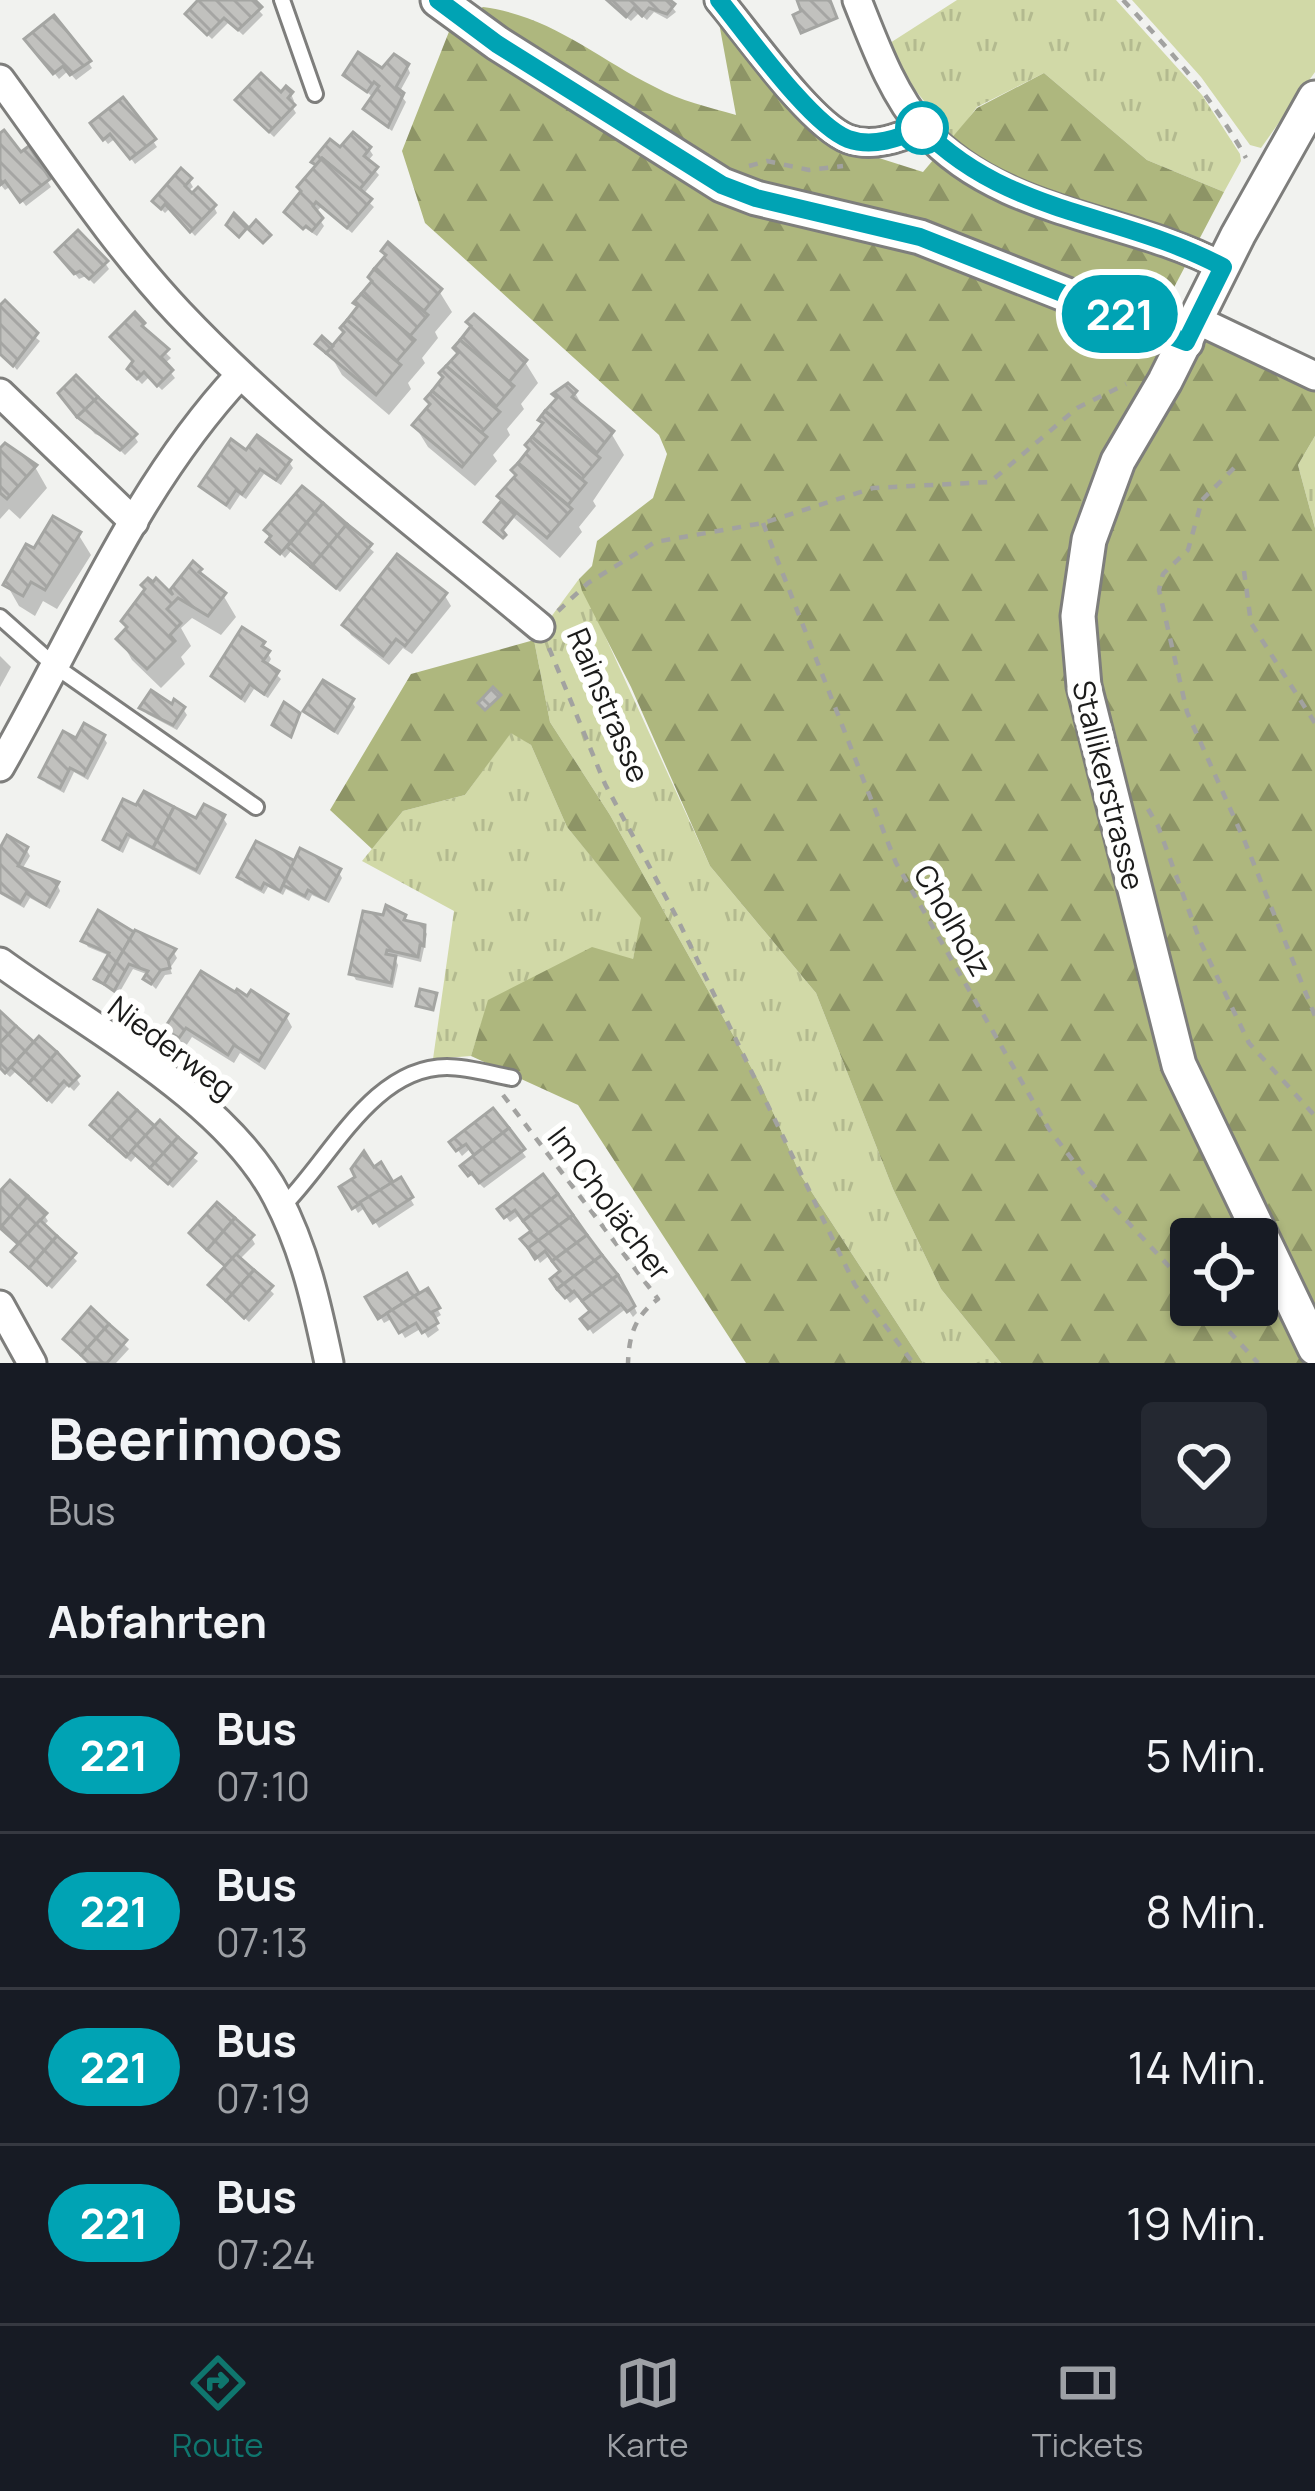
<!DOCTYPE html>
<html lang="de">
<meta charset="utf-8">
<style>
:root{--surface:#171b24;--page:#242831;--text:#f1f3f6;--muted:#9ea1a6;--line:#363941;--accent:#0f766e}
body{margin:0;font-family:Manrope,sans-serif;background:var(--page);color:var(--text);height:100vh;display:flex;flex-direction:column;font-size:45px;white-space:nowrap}
*{box-sizing:border-box;margin:0}
p{font-size:39px;color:var(--muted)}
.icon{flex:none;width:66px;height:66px;fill:none;stroke:currentColor;stroke-width:2;stroke-linecap:round;stroke-linejoin:round}
.map{position:relative;height:1363px;overflow:hidden}
.drawer{display:flex;flex-direction:column;background:var(--surface);flex:1}
.drawer>*{flex:none}
.badge{padding:0 24px;border-radius:39px;font-size:42px;line-height:78px}
.buttons{position:absolute;left:1170px;top:1218px;display:grid;gap:24px}
.buttons a{display:grid;place-items:center;width:108px;height:108px;border-radius:12px;background:var(--surface);box-shadow:0 3px 9px #0004;font-size:60px}
.map>.badge{position:absolute;translate:-50% -50%;box-shadow:0 0 0 6px #fff}
h2{padding:0 48px;font-size:45px;line-height:108px}
.round{display:grid;place-items:center;flex:none;width:126px;height:126px;border-radius:12px;background:var(--page)}
.summary{display:flex;align-items:center;justify-content:space-between;height:204px;padding:0 48px}
h1{font-size:57px;font-weight:700;line-height:90px}
ul{padding:0;list-style:none}
li{display:flex;align-items:center;gap:36px;height:156px;padding:0 48px;border-top:3px solid var(--line)}
li div{flex:1}
li b{display:block;font-size:45px}
li em{font-style:normal}
li .badge{min-width:132px;font-weight:700;text-align:center}
.dock{display:flex;justify-content:space-around;align-items:center;height:168px;border-top:3px solid var(--line);background:var(--surface);font-size:33px;color:var(--muted)}
.dock a{display:grid;justify-items:center;gap:6px}
.dock .selected{color:var(--accent)}
.map>svg:first-child{display:block}
.grass{fill:url(#grass-tufts)}
.forest{fill:url(#forest-firs);fill-rule:evenodd}
.green{fill:#d1d9a7}
.shadow{fill:#0003}
.building{fill:url(#building-back-hatch);stroke:#a4a5a2;stroke-width:3}
.lines{fill:none;stroke-linecap:round;stroke-linejoin:round}
.service-casing{stroke:#7e7e7c;stroke-width:20}
.minor-casing{stroke:#7e7e7c;stroke-width:33}
.tertiary-casing{stroke:#7e7e7c;stroke-width:39}
.path{stroke:#a2a2a0;stroke-width:4.5;stroke-dasharray:9 9;stroke-linecap:butt}
.service{stroke:#fff;stroke-width:14}
.minor{stroke:#fff;stroke-width:27}
.tertiary{stroke:#fff;stroke-width:33}
.line-casing{stroke:#fff;stroke-width:27}
.line{stroke:#00a3b4;stroke-width:18}
.stop-dot{fill:#fff;stroke:#00a3b4;stroke-width:6}
.labels{text-anchor:middle;dominant-baseline:central;stroke-width:12;stroke-linejoin:round;paint-order:stroke}
.street-label{font-size:30px;fill:#1b1b1a;stroke:#fffffe}
</style>
<div class="map">
<svg width="1315" height="1363" viewBox="0 0 1315 1363">
<defs>
<pattern id="grass-tufts" width="24" height="20" patternUnits="userSpaceOnUse" patternTransform="scale(3)"><rect width="24" height="20" fill="#d1d9a7"/><path d="M3 7l-1-3M5 7V3M7 7l1-3M15 17l-1-3M17 17v-4M19 17l1-3" fill="none" stroke="#b3ba8f"/></pattern>
<pattern id="forest-firs" width="22" height="20" patternUnits="userSpaceOnUse" patternTransform="scale(3)"><rect width="22" height="20" fill="#aeb77e"/><path d="M5 1l3.5 6h-7zM16 11l3.5 6h-7z" fill="#8d9466"/></pattern>
<pattern id="building-back-hatch" width="6" height="6" patternUnits="userSpaceOnUse" patternTransform="scale(3)"><rect width="6" height="6" fill="#c1c1be"/><path d="M-1 5l2 2M0 0l6 6M5-1l2 2" fill="none" stroke="#a5a5a3"/></pattern>
</defs>
<rect width="100%" height="100%" fill="#f1f2ef"/>
<g class="grass">
<path d="M957 0H1116L1202 95 1240 154 1241 161 1224 192 1147 160 1044 73 977 107 954 138 907 80 890 43Z"/>
<path d="M1315 436V528L1298 465Z"/>
<path d="M579 579 710 866 816 993 893 1189 941 1289 1001 1363H923L800 1174 761 1085 610 815 550 722 534 640Z"/>
<path d="M511 732 531 745 567 827 642 918 633 959 489 1000 471 1056 433 1059 454 911 362 861 403 811 465 795Z"/>
</g>
<g class="forest">
<path d="M483 7C551 16 595 57 655 87 681 101 708 107 736 115L717 12 838 145 923 172 977 108 1044 73 1147 160 1224 192 1169 297 1315 391V436L1298 465 1315 528V1363H1001L941 1289 893 1189 816 993 710 866 631 687 582 591 579 579 592 566 597 541 653 498 667 454 659 435 425 223 402 151 452 24ZM1191 1239H1257V1305H1191Z"/>
<path d="M534 640 550 722 610 815 761 1085 800 1174 923 1363H746L578 1105 471 1056 488 1000 592 947 633 959 641 918 567 827 531 745 511 733 465 795 403 811 372 849 330 810 411 674Z"/>
</g>
<path class="green" d="M1132 0H1315V72L1261 148 1250 145 1201 77Z"/>
<g class="shadow">
<path d="M202 0H249L263 15 243 35 229 22 212 39 192 20Z"/>
<path d="M606 0H666L676 12 667 19 654 12 647 20 639 13 631 21Z"/>
<path d="M32 45 88 62 92 68 76 80 68 71 59 79Z"/>
<path d="M407 66 410 73 399 93 406 102 392 131 370 115 367 109 374 98 346 75Z"/>
<path d="M291 94 294 101 291 105 296 113 274 137 242 107Z"/>
<path d="M97 130 153 141 157 147 135 164 116 138 108 144Z"/>
<path d="M0 137 20 156 28 150 51 187 26 206 11 186 5 190 0 184Z"/>
<path d="M369 149 373 155 367 162 379 175 362 196 374 207 352 233 321 207 315 213 324 226 317 236 291 219 287 213 340 151Z"/>
<path d="M189 180 193 187 187 192 214 207 217 213 195 236 170 208 165 213 160 208Z"/>
<path d="M388 257 439 291 452 312 435 332 438 338 422 358 425 363 408 383 411 389 389 415 342 375 331 356 374 282 371 277Z"/>
<path d="M63 259 105 263 109 269 94 284 86 276 79 279Z"/>
<path d="M0 310 40 341 17 370 0 349Z"/>
<path d="M143 325 145 333 171 358 164 364 175 378 162 390 149 377 142 384 133 375 136 362 117 344Z"/>
<path d="M460 355 525 362 538 383 521 404 524 409 507 429 510 435 493 455 497 461 475 486 428 447 415 426 432 406Z"/>
<path d="M575 393 586 412 611 433 624 455 593 501 596 506 579 527 582 532 560 558 514 518 501 534 506 539 488 525 518 476 515 471 532 451 528 445 545 425 542 420 559 400Z"/>
<path d="M65 400 134 436 138 442 125 455 110 440 95 434Z"/>
<path d="M0 453 35 467 47 488 20 519 9 509 0 519Z"/>
<path d="M247 454 289 462 293 468 281 485 264 474 246 499 240 495 230 510 203 486Z"/>
<path d="M302 490 374 552 340 592 291 551 285 558 270 542 267 531Z"/>
<path d="M78 534 91 555 57 609 43 601 35 616 19 606 7 585 35 552Z"/>
<path d="M193 566 223 595 236 617 221 635 192 618 181 628 191 646 181 657 185 664 161 688 132 660 120 639 170 595Z"/>
<path d="M445 596 451 606 412 654 403 648 389 665 351 635 345 625Z"/>
<path d="M263 644 271 659 267 666 281 679 268 698 254 689 245 703 214 676Z"/>
<path d="M0 656 11 667 0 687Z"/>
<path d="M351 701 355 707 338 735 306 712Z"/>
<path d="M143 708 183 709 187 715 177 730 147 714Z"/>
<path d="M103 737 107 743 88 780 74 772 64 793 46 783 42 777 77 742Z"/>
<path d="M125 803 197 822 223 818 227 824 200 875 130 838 123 853 110 846 106 840Z"/>
<path d="M26 849 30 856 21 871 57 884 60 891 50 909 30 898 24 908 0 894V851Z"/>
<path d="M295 864 338 871 342 878 329 903 312 895 309 901 286 889 283 895 268 887 264 894 244 883 240 877Z"/>
<path d="M404 917 407 924 423 927 427 934 421 962 393 955 398 965 393 988 356 980 352 973Z"/>
<path d="M84 941 173 951 177 958 170 968 172 974 165 975 156 989 146 979 149 975 133 969 118 995 97 979 110 956 88 947Z"/>
<path d="M236 996 286 1016 292 1027 265 1070 240 1053 234 1063 192 1037 186 1046 173 1039 167 1029Z"/>
<path d="M0 1015 76 1078 80 1084 74 1091 68 1085 52 1104 16 1071 10 1077 0 1068Z"/>
<path d="M493 1112 526 1157 484 1188 468 1173 478 1157 471 1148 462 1156 453 1143Z"/>
<path d="M155 1130 198 1161 173 1188 136 1156 131 1162 97 1131Z"/>
<path d="M373 1171 392 1186 400 1181 414 1205 379 1228 366 1207 358 1213 343 1188Z"/>
<path d="M542 1179 630 1297 637 1313 633 1317 627 1308 593 1334 583 1319 593 1312 580 1295 570 1303 564 1295 563 1273 550 1255 540 1263 536 1256 534 1233 521 1214 510 1222 501 1210Z"/>
<path d="M0 1196 44 1215 48 1221 42 1227 77 1261 52 1289 18 1258 20 1246 0 1228Z"/>
<path d="M193 1234 251 1237 255 1244 239 1260 274 1294 249 1322 216 1292 227 1268Z"/>
<path d="M406 1277 418 1297 427 1292 441 1315 433 1320 439 1330 428 1338 422 1328 405 1338 393 1318 384 1323 369 1298Z"/>
<path d="M91 1312 129 1349 116 1363H89L66 1339Z"/>
</g>
<g class="building">
<path d="M198 0H255L262 7 238 30 224 18 207 35 185 14Z"/>
<path d="M607 0H670L675 4 667 14 649 8 642 16 634 8 626 17Z"/>
<path d="M797 0H830L837 18 801 33 793 15 801 11Z"/>
<path d="M54 15 91 61 70 75 63 66 53 74 24 39Z"/>
<path d="M358 52 382 68 394 54 409 64 396 87 404 93 388 127 363 109 379 86 374 82 367 92 343 75Z"/>
<path d="M261 73 281 92 286 86 293 92 288 98 295 105 269 132 235 100Z"/>
<path d="M123 97 156 139 130 159 110 134 103 140 90 123Z"/>
<path d="M4 130 21 152 29 146 50 179 20 202 5 181 0 185V133Z"/>
<path d="M353 132 371 147 364 156 378 167 359 190 322 158 316 165 311 162 330 139 340 147Z"/>
<path d="M322 158 372 199 347 228 316 202 313 206 323 218 312 231 306 226 303 229 284 212 301 191 297 187Z"/>
<path d="M181 168 192 178 185 186 192 193 198 187 216 205 190 232 165 204 161 209 152 201Z"/>
<path d="M234 213 249 228 256 220 271 235 263 243 247 228 239 237 226 225Z"/>
<path d="M78 230 108 261 89 279 80 271 74 274 55 252Z"/>
<path d="M388 242 442 289 424 311 374 269 386 255 381 251Z"/>
<path d="M374 269 428 315 410 336 361 294 372 281 368 277Z"/>
<path d="M361 294 415 340 396 362 347 320 358 306 353 303Z"/>
<path d="M5 300 38 333 13 366 0 354V305Z"/>
<path d="M135 312 145 323 142 326 169 349 161 357 173 370 157 386 144 372 137 379 127 369 133 361 110 337Z"/>
<path d="M474 314 527 360 509 382 460 340 471 326 466 322Z"/>
<path d="M347 320 401 365 376 395 326 353 344 332 340 328Z"/>
<path d="M322 336 333 346 326 353 315 344Z"/>
<path d="M460 340 514 386 495 408 446 366 458 353 453 348Z"/>
<path d="M446 366 500 412 481 433 432 391 443 377 439 373Z"/>
<path d="M76 375 98 397 77 417 58 393Z"/>
<path d="M568 383 577 391 572 397 614 431 596 454 545 411 557 398 552 394Z"/>
<path d="M432 391 487 437 462 467 412 425 430 404 425 399Z"/>
<path d="M98 397 137 434 120 450 77 417Z"/>
<path d="M545 411 600 458 582 479 532 437 543 423 538 420Z"/>
<path d="M257 435 291 460 276 480 260 469 242 494 236 490 226 505 199 486 231 439 246 450Z"/>
<path d="M532 437 586 483 568 505 518 463 529 449 525 445Z"/>
<path d="M5 443 37 465 7 499 0 493V448Z"/>
<path d="M518 463 572 509 547 538 497 496 516 475 511 470Z"/>
<path d="M302 486 323 503 280 554 266 542 271 536 264 530Z"/>
<path d="M502 500 516 513 502 530 506 535 503 538 484 522Z"/>
<path d="M323 503 347 524 311 567 287 547Z"/>
<path d="M53 516 81 532 45 590 31 582 23 596 3 585 26 544 34 548Z"/>
<path d="M347 524 372 544 336 588 311 567Z"/>
<path d="M397 554 447 593 405 646 396 639 383 656 342 625Z"/>
<path d="M193 561 202 569 199 572 226 593 208 616 178 598 167 609 181 623 170 635 175 641 147 669 116 639 127 627 121 621 145 589 141 585 148 578 153 582 156 578 173 595 170 590Z"/>
<path d="M242 627 265 642 262 646 270 651 263 661 279 671 264 694 250 684 241 698 211 676Z"/>
<path d="M323 680 354 699 334 731 303 711Z"/>
<path d="M493 687 501 695 485 710 478 703Z"/>
<path d="M151 690 172 704 174 699 185 707 173 725 139 708Z"/>
<path d="M284 702 300 713 291 737 272 725Z"/>
<path d="M84 723 105 735 84 775 70 768 60 788 39 777 63 731 76 738Z"/>
<path d="M144 791 174 807 153 848 127 834 119 849 103 840 123 799 136 805Z"/>
<path d="M204 804 225 815 196 870 153 848 174 807 196 818Z"/>
<path d="M7 835 28 847 18 866 59 882 46 905 26 893 20 903 0 892V848Z"/>
<path d="M256 841 295 861 280 891 264 883 261 889 237 877Z"/>
<path d="M300 848 341 869 325 899 308 890 305 896 283 885Z"/>
<path d="M386 905 406 915 404 920 425 925 424 946 420 945 418 957 387 950 386 954 396 956 391 983 349 974 363 911 383 915Z"/>
<path d="M98 910 134 932 104 984 94 979 109 953 81 941Z"/>
<path d="M135 930 176 949 168 960 170 968 161 970 151 984 143 979 148 971 129 964 114 991 104 984Z"/>
<path d="M201 971 235 992 237 989 247 996 251 990 288 1014 259 1061 234 1045 228 1055 186 1028 179 1038 164 1029Z"/>
<path d="M420 989 437 993 433 1010 416 1006Z"/>
<path d="M0 1011 16 1026 0 1043Z"/>
<path d="M16 1026 34 1042 5 1073 0 1068V1043Z"/>
<path d="M39 1036 57 1052 29 1083 11 1067Z"/>
<path d="M57 1052 79 1076 69 1086 64 1081 47 1100 29 1083Z"/>
<path d="M118 1093 137 1110 108 1141 90 1125Z"/>
<path d="M493 1108 509 1128 474 1155 466 1144 456 1151 449 1142Z"/>
<path d="M137 1110 155 1126 126 1157 108 1141Z"/>
<path d="M160 1120 178 1137 150 1168 131 1151Z"/>
<path d="M509 1128 525 1149 479 1183 472 1173 468 1176 460 1166Z"/>
<path d="M178 1137 196 1153 168 1184 150 1168Z"/>
<path d="M364 1151 374 1167 381 1162 393 1182 352 1209 339 1187 355 1177 351 1169Z"/>
<path d="M543 1174 558 1194 523 1221 515 1210 504 1218 497 1209Z"/>
<path d="M401 1177 413 1197 373 1223 360 1202Z"/>
<path d="M10 1180 28 1196 0 1228V1191Z"/>
<path d="M558 1194 573 1215 528 1248 520 1239 531 1231 523 1221Z"/>
<path d="M28 1196 47 1213 18 1244 0 1228Z"/>
<path d="M217 1202 235 1218 207 1250 189 1233Z"/>
<path d="M573 1215 587 1235 552 1261 545 1251 535 1259 528 1248Z"/>
<path d="M235 1218 254 1235 225 1266 207 1250Z"/>
<path d="M40 1220 57 1236 29 1268 11 1252Z"/>
<path d="M587 1235 602 1255 557 1289 550 1279 560 1271 552 1261Z"/>
<path d="M57 1236 76 1253 47 1285 29 1268Z"/>
<path d="M236 1254 254 1270 226 1301 208 1285Z"/>
<path d="M602 1255 618 1275 582 1301 574 1291 565 1298 557 1289Z"/>
<path d="M254 1270 273 1286 244 1318 226 1301Z"/>
<path d="M407 1273 419 1293 378 1319 365 1297Z"/>
<path d="M618 1275 635 1306 627 1312 621 1304 588 1329 580 1319 590 1311 582 1301Z"/>
<path d="M428 1288 440 1308 432 1312 438 1323 422 1333 416 1323 399 1333 387 1313Z"/>
<path d="M91 1307 109 1324 81 1355 63 1339Z"/>
<path d="M109 1324 127 1340 107 1363H89L81 1355Z"/>
</g>
<g class="lines">
<g class="service-casing">
<g id="service">
<path d="M282 0 315 94"/>
<path d="M0 617 55 666 256 807"/>
<path d="M282 1207C330 1160 372 1067 447 1067 468 1067 491 1074 512 1078"/>
</g>
</g>
<g class="minor-casing">
<g id="minor">
<path d="M719 0C748 34 810 124 848 139 873 148 899 138 922 128"/>
<path d="M857 0C875 45 892 93 924 130 1000 216 1128 216 1223 267"/>
<path d="M0 79C58 158 112 242 179 313 288 428 418 525 540 627"/>
<path d="M1197 320 1315 376"/>
<path d="M0 393 134 522"/>
<path d="M0 767C76 635 135 487 240 375"/>
<path d="M0 962C89 1027 226 1099 277 1197 305 1250 317 1306 329 1363"/>
<path d="M0 1305 32 1363"/>
</g>
</g>
<g class="tertiary-casing">
<g id="tertiary">
<path d="M438 0 497 43 722 185 756 198 920 237 1186 342"/>
<path d="M1315 98 1238 235 1165 381 1118 461 1089 540 1078 616 1084 686 1179 1065 1315 1348"/>
</g>
</g>
<g class="path">
<path d="M1123 0C1170 50 1213 98 1246 158"/>
<path d="M749 166 767 161 809 170 843 166"/>
<path d="M1234 468 1202 500 1188 550 1163 574 1159 590 1187 712 1245 842 1315 1016"/>
<path d="M763 523 896 863 1049 1129 1084 1175 1191 1290"/>
<path d="M1244 571 1251 623 1315 723"/>
<path d="M558 611 588 583 655 542 763 523 873 488 990 482 1077 408 1126 384"/>
<path d="M549 648 605 784 676 916 855 1285 913 1363"/>
<path d="M1148 809 1158 826 1200 941 1249 1043 1315 1116"/>
<path d="M503 1095 658 1299C635 1316 629 1335 628 1363"/>
<path d="M1205 1305 1258 1363"/>
</g>
<use href="#service" class="service"/>
<use href="#minor" class="minor"/>
<use href="#tertiary" class="tertiary"/>
</g>
<g class="lines">
<g class="line-casing">
<path id="line" d="M438 0 497 44 722 185 756 198 920 237 1186 342 1223 267C1120 212 1008 216 922 128 899 138 873 148 848 139 811 125 747 34 719 0"/>
</g>
<use href="#line" class="line"/>
</g>
<circle class="stop-dot" cx="922" cy="128" r="24"/>
<g class="labels">
<g class="street-label">
<text transform="translate(609 705) rotate(67)">Rainstrasse</text>
<text transform="translate(1109 785) rotate(76)">Stallikerstrasse</text>
<text transform="translate(953 920) rotate(60)">Cholholz</text>
<text transform="translate(172 1047) rotate(37)">Niederweg</text>
<text transform="translate(610 1203) rotate(53)">Im Cholächer</text>
</g>
</g>
</svg>
<div class="buttons">
<a><svg class="icon" aria-label="locate" viewBox="0 0 24 24"><circle cx="12" cy="12" r="6"/><path d="M12 2v4M12 18v4M2 12h4M18 12h4"/></svg></a>
</div>
<b class="badge" style="left:1120px;top:314px;background:#00a3b4;color:#fff">221</b>
</div>
<section class="drawer">
<div class="summary"><div><h1>Beerimoos</h1><p>Bus</p></div><a class="round"><svg class="icon" aria-label="heart" viewBox="0 0 24 24"><path d="M12 20l-8-8c-3-5 5-10 8-4 3-6 11-1 8 4z"/></svg></a></div>
<h2>Abfahrten</h2>
<ul>
<li><span class="badge" style="background:#00a3b4;color:#fff">221</span><div><b>Bus</b><p>07:10</p></div><em>5 Min.</em></li>
<li><span class="badge" style="background:#00a3b4;color:#fff">221</span><div><b>Bus</b><p>07:13</p></div><em>8 Min.</em></li>
<li><span class="badge" style="background:#00a3b4;color:#fff">221</span><div><b>Bus</b><p>07:19</p></div><em>14 Min.</em></li>
<li><span class="badge" style="background:#00a3b4;color:#fff">221</span><div><b>Bus</b><p>07:24</p></div><em>19 Min.</em></li>
</ul>
</section>
<nav class="dock">
<a class="selected"><svg class="icon" aria-label="directions" viewBox="0 0 24 24"><path d="M12 3l9 9-9 9-9-9zM9 14v-3h6M13 9l2 2-2 2"/></svg>Route</a>
<a><svg class="icon" aria-label="map" viewBox="0 0 24 24"><path d="M3 6l6-2 6 2 6-2v14l-6 2-6-2-6 2zM9 4v14M15 6v14"/></svg>Karte</a>
<a><svg class="icon" aria-label="tickets" viewBox="0 0 24 24"><path d="M3 7h18v10H3zM15 7v10"/></svg>Tickets</a>
</nav>
